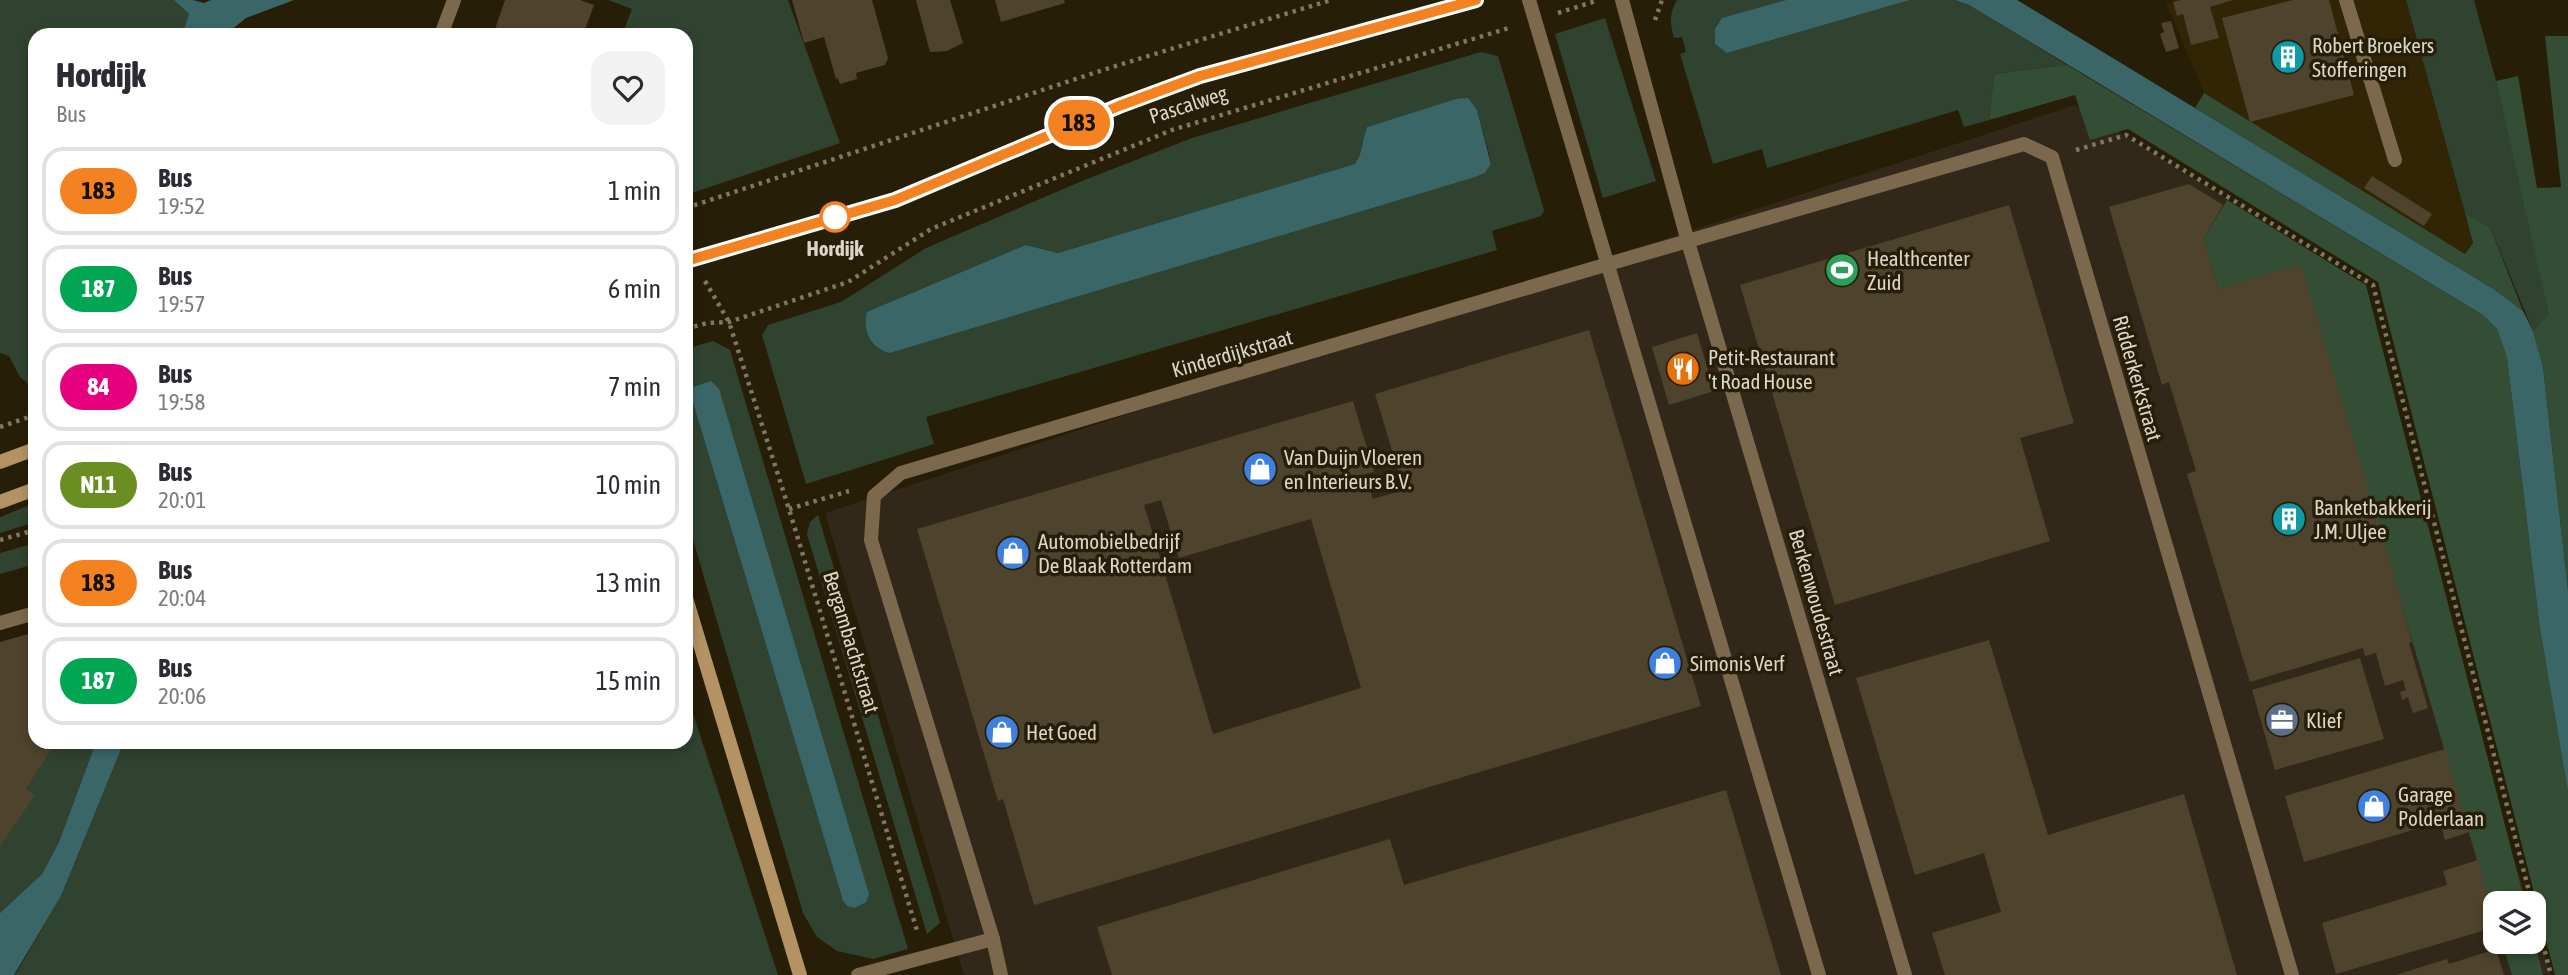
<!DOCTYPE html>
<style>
:root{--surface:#fff;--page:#f2f2f3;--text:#2b2b33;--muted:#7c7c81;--line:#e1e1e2}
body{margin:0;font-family:"Asap Condensed",sans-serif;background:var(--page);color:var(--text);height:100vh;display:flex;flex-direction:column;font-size:26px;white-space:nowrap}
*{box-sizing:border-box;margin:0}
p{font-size:23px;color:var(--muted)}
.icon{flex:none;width:38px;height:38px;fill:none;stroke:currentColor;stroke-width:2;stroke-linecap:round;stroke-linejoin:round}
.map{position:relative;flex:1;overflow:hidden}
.panel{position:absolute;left:28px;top:28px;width:665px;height:721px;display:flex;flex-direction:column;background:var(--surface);border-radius:21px;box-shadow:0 4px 10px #0003}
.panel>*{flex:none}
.badge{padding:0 14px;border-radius:23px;font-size:24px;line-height:46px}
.buttons{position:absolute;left:2483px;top:891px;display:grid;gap:14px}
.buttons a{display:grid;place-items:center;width:63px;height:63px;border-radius:14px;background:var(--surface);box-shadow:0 4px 10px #0003;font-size:35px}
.map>.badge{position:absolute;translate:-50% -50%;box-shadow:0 0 0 4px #fff}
.round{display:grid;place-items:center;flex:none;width:74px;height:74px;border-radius:21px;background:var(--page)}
.overview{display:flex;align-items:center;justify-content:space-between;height:119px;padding:0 28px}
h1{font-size:33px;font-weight:800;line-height:52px}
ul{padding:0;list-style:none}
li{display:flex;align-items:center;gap:21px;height:88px;margin:0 14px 10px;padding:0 14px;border:4px solid var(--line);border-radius:21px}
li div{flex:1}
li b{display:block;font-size:26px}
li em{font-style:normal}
li .badge{min-width:77px;font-weight:700;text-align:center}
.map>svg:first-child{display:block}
.built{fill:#312506}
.industrial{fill:#322819}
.green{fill:#2f4330;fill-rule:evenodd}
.forest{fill:#344d35}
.water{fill:#3a6668}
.building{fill:#4e442d;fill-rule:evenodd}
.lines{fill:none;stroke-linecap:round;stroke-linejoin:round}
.path{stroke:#7f7765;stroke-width:4.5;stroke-dasharray:3.5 5;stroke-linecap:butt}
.lane{stroke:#7c684c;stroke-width:14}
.street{stroke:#7c684c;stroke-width:14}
.secondary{stroke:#b39263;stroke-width:14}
.line-casing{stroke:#fff;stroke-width:16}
.line{stroke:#f58220;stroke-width:10}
.stop-dot{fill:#fff;stroke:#f58220;stroke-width:3.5}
.labels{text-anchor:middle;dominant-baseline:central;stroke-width:7;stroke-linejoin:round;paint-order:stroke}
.poi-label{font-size:21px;fill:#dcd6c9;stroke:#271e07;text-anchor:start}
.street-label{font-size:21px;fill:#dcd6c9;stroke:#271e07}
.stop-label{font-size:21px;font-weight:bold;fill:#dcd6c9;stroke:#271e07}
</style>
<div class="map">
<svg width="2568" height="975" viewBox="0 0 2568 975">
<rect width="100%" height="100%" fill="#271e07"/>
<path class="built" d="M2175 0H2406L2473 243 2465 254 2204 93 2166 3Z"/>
<path class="industrial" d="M2075 105 2324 259 2528 903H2496V942H2534V922L2551 975H964L825 513Z"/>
<g class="green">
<path d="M0 0H174L189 14 182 35H35V389L20 377 9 356 0 353Z"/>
<path d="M608 0H788L840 143 686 195V35H622L632 9Z"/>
<path d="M1677 0H1786L1722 19 1727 53 1910 0H1955L1969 5 2067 65 1994 74 1989 120 1964 127 1958 110 1767 168 1762 149 1713 164 1680 54 1686 52 1682 37 1674 38C1670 24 1669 13 1677 0Z"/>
<path d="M2406 0H2474L2496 81 2550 314 2533 331 2490 227 2465 213Z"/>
<path d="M1605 18 1656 181 1603 198 1555 34Z"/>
<path d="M1481 52 1498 56 1544 210 1541 216 1492 231 1497 250 926 417 934 444 806 484 762 335 768 325 841 302 926 248 1082 181 1192 138ZM1457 99 1477 110 1490 157 1491 164 1485 173 890 353 1026 245 1058 253 1356 164C1363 153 1362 140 1367 127Z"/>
<path d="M713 341 730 350 908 949 873 959 837 951 817 937 803 913 686 516V349ZM692 399 847 906 843 901Z"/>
<path d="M35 503V522L0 533V517Z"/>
<path d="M818 515 940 923 927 934 807 534 810 522Z"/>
<path d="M35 543V564L0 574V553Z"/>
<path d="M686 692 778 975H15L61 896 124 742H686Z"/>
<path d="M53 742H96L59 842 42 874 0 913V847L34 795 26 789 54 747Z"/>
</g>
<g class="forest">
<path d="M2545 36H2568V591L2543 367 2533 331 2549 314 2496 81 2518 76 2537 188 2561 187Z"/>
<path d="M2067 65 2483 315 2497 329 2507 358 2540 629 2568 792V975H2555L2378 282 2128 129 2090 140 2075 95 1989 120 1994 74Z"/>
<path d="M2204 93 2465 254 2473 243 2465 213 2490 227 2523 311 2495 290 2195 108Z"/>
<path d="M2227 200 2366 285 2525 903H2496L2495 921 2301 265 2218 289 2204 238Z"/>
<path d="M2534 939 2543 975H2512L2502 942H2534Z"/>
</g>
<g class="water">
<path d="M174 0H193L204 3 211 0H294L246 18 225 35H182L189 14Z"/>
<path d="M1786 0H1910L1727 53 1715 44V29L1722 18Z"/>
<path d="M1955 0H2017L2495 290 2523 311 2533 331 2543 367 2568 591V792L2540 629 2507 358 2497 329 2483 315 1969 5Z"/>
<path d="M1468 98 1477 110 1491 164 1485 173 1475 177 890 353C871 348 862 331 867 312L1026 245 1058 253 1355 164C1363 153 1362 140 1367 127L1456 99Z"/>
<path d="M711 381 719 389 869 894 866 902 855 908 847 906 843 901 692 399 693 387Z"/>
<path d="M96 742H124L61 896 14 975H0V913L42 874 59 842Z"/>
</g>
<g class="building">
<path d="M505 0H580L594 5 583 35H493Z"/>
<path d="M792 0H872L888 58 885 65 856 73 857 79 840 84 838 78 836 79 824 37 804 43Z"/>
<path d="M916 0H950L963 43 947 51 930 52Z"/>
<path d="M995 0H1064L1065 3 1001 22Z"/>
<path d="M2181 0H2233L2210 7 2219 38 2191 45 2183 14 2177 16 2173 2Z"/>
<path d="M2293 0H2329L2354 95 2250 122 2222 18Z"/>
<path d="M2171 21 2179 48 2166 52 2160 34 2164 32 2161 23Z"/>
<path d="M2372 176 2432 214 2424 226 2364 188Z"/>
<path d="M2189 184 2223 205 2204 238 2218 289 2301 264 2389 559 2412 642 2409 643 2428 708 2413 713 2408 697 2402 700 2400 692 2406 690 2403 680 2385 686 2376 653 2365 656 2363 648 2250 682 2187 474 2196 471 2169 382 2162 385 2109 207Z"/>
<path d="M2009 205 2074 423 2020 438 2050 541 1835 605 1740 285Z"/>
<path d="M1589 330 1701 706 1034 905 1003 799 998 801 917 529 1353 401 1374 472 1365 474 1373 499 1404 490 1375 394ZM1161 500 1179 558 1311 519 1361 688 1213 734 1144 505Z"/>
<path d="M1697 333 1714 391 1669 405 1652 347Z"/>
<path d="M35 632V742H53L54 747 26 789 35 795 0 847V642Z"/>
<path d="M1989 640 2048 835 2184 794 2237 975H1945L1932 933 2001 912 1984 853 1915 875 1856 678Z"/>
<path d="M2360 658 2384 739 2275 770 2252 690Z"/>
<path d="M2445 749 2469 832 2445 840 2440 822 2304 862 2285 796Z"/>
<path d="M1726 790 1781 975H1112L1097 927 1390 839 1404 885Z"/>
<path d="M2478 860 2496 927 2336 974 2322 923 2447 885 2443 871Z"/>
<path d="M2496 949 2504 975H2396L2447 959 2449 964Z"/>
</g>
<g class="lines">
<g class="path">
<path d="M1558 13 1596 1"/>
<path d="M1655 20 1662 0"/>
<path d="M2076 150 2126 135 2373 285 2532 903"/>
<path d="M686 208 1109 68 1331 0"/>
<path d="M686 220 689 233"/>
<path d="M705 281 729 322 789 509 918 934"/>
<path d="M686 329 707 323 729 322 848 282 931 229 1172 130 1509 28"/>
<path d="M0 427 35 415"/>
<path d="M789 509 849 491"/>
<path d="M0 540 35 530"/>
<path d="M2534 910 2551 975"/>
</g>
<g class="lane">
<path d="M2346 0 2395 160"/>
<path d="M0 623 35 613"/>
</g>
<g class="street">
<path d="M1529 0 1819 975"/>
<path d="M1622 0 1688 242 1905 975"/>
<path d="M441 35 454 0"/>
<path d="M858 975 993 939"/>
<path d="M1001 975 993 939 871 540 874 496 901 473 1608 264 2024 144 2052 157 2292 975"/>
</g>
<g class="secondary">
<path d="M686 261 895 200 1119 105 1200 76 1476 0"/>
<path d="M0 462 35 449"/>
<path d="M0 502 35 489"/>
<path d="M686 598 800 975"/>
</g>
</g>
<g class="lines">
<g class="line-casing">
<path id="line" d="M686 261 895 200 1119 106 1200 76 1476 0"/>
</g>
<use href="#line" class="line"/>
</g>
<defs>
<g id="building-disc" transform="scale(1.75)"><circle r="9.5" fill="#0f9aa8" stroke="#271e07"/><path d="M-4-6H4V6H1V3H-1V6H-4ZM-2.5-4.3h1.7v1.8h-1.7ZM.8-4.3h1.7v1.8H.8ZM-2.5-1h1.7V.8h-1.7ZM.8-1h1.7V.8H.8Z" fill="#fff"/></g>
<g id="stadium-disc" transform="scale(1.75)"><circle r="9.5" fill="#2e9e5b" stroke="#271e07"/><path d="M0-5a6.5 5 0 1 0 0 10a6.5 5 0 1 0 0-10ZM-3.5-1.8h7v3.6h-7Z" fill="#fff"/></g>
<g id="restaurant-disc" transform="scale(1.75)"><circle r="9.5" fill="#e8710a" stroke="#271e07"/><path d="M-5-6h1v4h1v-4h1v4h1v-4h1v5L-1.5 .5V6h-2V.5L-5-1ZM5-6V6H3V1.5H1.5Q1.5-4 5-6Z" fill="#fff"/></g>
<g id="shop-disc" transform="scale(1.75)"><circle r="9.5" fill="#3f7fe0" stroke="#271e07"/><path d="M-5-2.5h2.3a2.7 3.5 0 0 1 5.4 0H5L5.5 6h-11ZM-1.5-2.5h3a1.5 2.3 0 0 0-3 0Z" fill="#fff"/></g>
<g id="office-disc" transform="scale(1.75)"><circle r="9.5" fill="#5c6f8a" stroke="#271e07"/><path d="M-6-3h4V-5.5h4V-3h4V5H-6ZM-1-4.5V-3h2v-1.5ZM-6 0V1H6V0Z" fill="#fff"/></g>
</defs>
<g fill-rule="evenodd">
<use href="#building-disc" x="2288" y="57"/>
<use href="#stadium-disc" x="1842" y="270"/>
<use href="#restaurant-disc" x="1683" y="369"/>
<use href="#shop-disc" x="1260" y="469"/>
<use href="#building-disc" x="2289" y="519"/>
<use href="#shop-disc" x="1013" y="553"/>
<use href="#shop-disc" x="1665" y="663"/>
<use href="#office-disc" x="2282" y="720"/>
<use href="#shop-disc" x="1002" y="732"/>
<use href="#shop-disc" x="2374" y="806"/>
</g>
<circle class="stop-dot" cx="835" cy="217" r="14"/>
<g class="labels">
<g class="poi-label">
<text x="2312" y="45">Robert Broekers<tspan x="2312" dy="24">Stofferingen</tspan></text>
<text x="1867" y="258">Healthcenter<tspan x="1867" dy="24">Zuid</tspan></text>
<text x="1708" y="357">Petit-Restaurant<tspan x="1708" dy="24">'t Road House</tspan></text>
<text x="1284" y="457">Van Duijn Vloeren<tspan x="1284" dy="24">en Interieurs B.V.</tspan></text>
<text x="2314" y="507">Banketbakkerij<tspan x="2314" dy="24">J.M. Uljee</tspan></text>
<text x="1038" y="541">Automobielbedrijf<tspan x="1038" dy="24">De Blaak Rotterdam</tspan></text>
<text x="1690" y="663">Simonis Verf</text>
<text x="2306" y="720">Klief</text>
<text x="1026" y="732">Het Goed</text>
<text x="2398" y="794">Garage<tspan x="2398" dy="24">Polderlaan</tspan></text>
</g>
<g class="street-label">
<text transform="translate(1188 104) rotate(-18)">Pascalweg</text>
<text transform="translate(1232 353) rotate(-16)">Kinderdijkstraat</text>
<text transform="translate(2138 378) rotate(74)">Ridderkerkstraat</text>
<text transform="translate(1817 602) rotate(74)">Berkenwoudestraat</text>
<text transform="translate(852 642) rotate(73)">Bergambachtstraat</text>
</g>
<g class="stop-label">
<text x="835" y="248">Hordijk</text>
</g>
</g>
</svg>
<div class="buttons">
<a><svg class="icon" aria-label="layers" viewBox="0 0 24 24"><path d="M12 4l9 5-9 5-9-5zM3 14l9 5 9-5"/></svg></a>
</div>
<b class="badge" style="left:1079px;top:123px;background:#f58220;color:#111">183</b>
<section class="panel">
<div class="overview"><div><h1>Hordijk</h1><p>Bus</p></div><a class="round"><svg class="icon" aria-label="heart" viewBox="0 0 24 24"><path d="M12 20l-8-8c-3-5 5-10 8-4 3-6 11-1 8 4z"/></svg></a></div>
<ul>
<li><span class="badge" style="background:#f58220;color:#111">183</span><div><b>Bus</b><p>19:52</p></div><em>1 min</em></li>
<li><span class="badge" style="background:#00a651;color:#fff">187</span><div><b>Bus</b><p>19:57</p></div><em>6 min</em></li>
<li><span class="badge" style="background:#e6007e;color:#fff">84</span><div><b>Bus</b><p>19:58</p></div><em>7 min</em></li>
<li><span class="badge" style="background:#6b8e23;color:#fff">N11</span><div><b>Bus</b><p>20:01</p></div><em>10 min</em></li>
<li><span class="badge" style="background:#f58220;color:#111">183</span><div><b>Bus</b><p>20:04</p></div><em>13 min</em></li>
<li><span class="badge" style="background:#00a651;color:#fff">187</span><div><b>Bus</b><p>20:06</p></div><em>15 min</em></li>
</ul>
</section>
</div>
